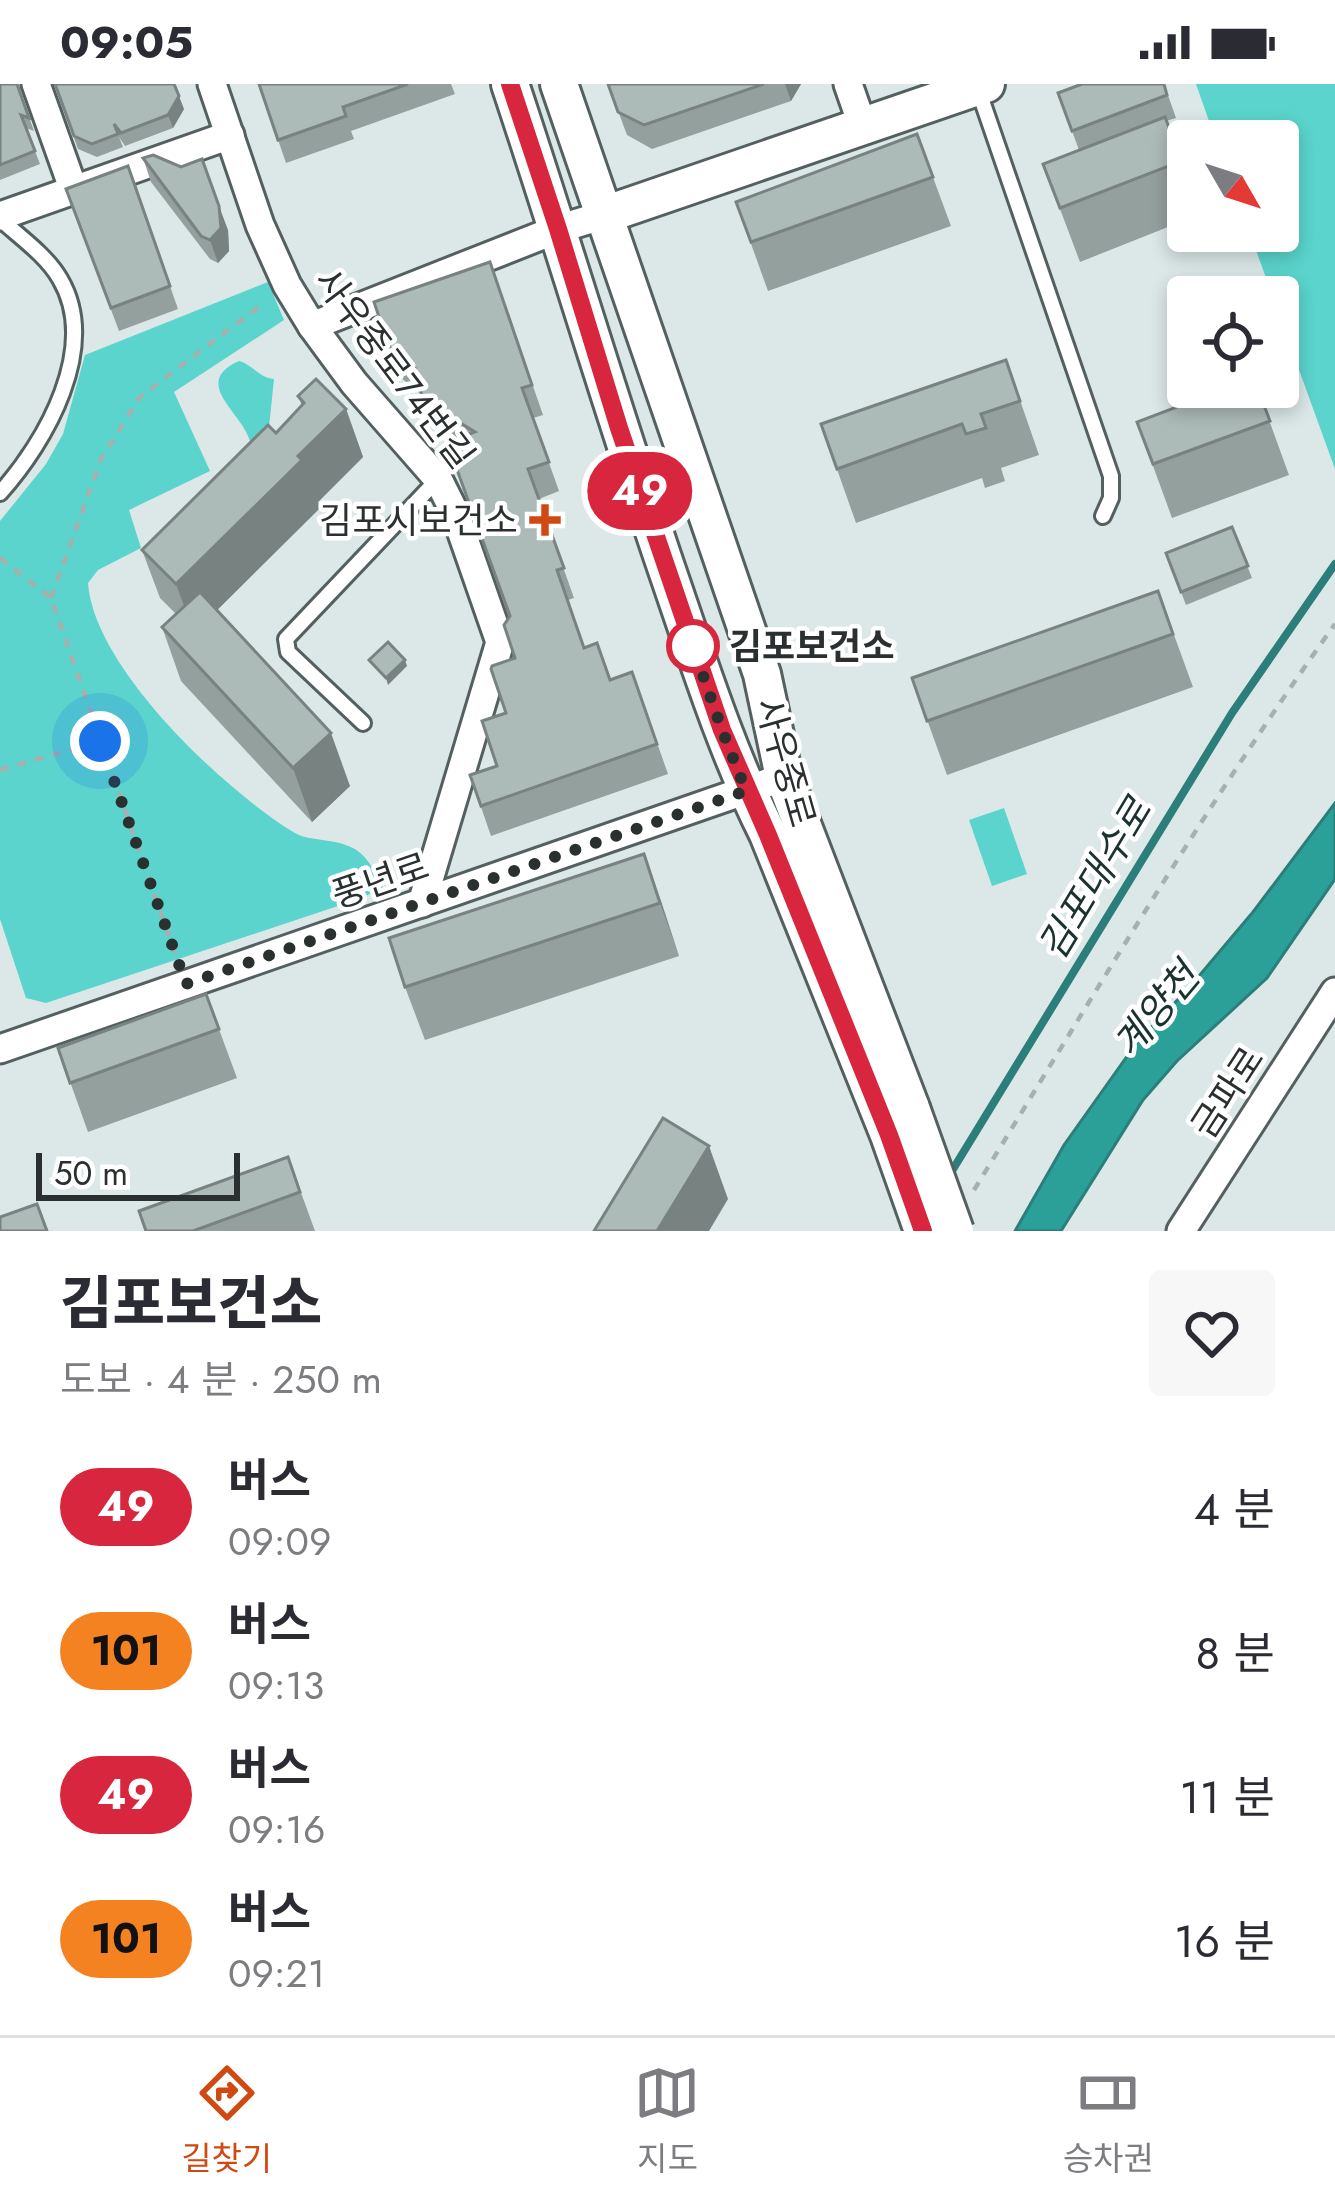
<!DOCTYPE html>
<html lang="ko">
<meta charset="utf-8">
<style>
:root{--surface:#fff;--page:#f7f7f7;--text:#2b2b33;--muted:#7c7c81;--line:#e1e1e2;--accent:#d04911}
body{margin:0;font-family:Jost,"Noto Sans KR",sans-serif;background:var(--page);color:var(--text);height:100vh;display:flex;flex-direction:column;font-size:45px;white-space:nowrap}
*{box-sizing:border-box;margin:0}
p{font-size:39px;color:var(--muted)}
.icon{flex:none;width:66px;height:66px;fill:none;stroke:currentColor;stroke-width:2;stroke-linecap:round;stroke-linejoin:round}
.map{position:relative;height:1147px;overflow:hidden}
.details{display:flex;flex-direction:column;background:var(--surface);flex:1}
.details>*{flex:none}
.badge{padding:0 24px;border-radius:39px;font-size:42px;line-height:78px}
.needle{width:78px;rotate:129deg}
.fabs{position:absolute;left:1167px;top:36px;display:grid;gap:24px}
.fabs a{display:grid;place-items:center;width:132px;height:132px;border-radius:12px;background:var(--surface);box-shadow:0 6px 18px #0003;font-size:60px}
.scale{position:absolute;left:36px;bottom:30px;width:204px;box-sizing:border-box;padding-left:12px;border:6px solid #2a2f2f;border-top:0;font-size:33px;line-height:42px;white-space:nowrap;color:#2a2f2f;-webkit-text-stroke:9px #fff;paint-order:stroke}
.you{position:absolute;width:60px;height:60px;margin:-30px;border:9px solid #fff;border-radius:50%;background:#1a73e8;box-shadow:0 0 0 18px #1a73e833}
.map>.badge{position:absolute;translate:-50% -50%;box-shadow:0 0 0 6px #fff}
.round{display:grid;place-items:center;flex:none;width:126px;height:126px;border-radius:12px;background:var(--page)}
.head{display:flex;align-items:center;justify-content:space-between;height:204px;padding:0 60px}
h1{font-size:57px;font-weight:800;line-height:90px}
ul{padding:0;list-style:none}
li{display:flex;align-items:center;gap:36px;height:144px;padding:0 60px}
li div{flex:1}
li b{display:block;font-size:45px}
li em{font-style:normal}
li .badge{min-width:132px;font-weight:700;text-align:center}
.status{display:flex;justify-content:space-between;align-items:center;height:84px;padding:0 60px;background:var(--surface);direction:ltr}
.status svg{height:33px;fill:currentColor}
.menu{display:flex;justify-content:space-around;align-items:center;height:168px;border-top:3px solid var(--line);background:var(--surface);font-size:33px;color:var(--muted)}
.menu a{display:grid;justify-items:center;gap:6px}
.menu .current{color:var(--accent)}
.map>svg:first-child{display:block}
.green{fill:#5ad4cc}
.water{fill:#2ba099;stroke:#2b7e79;stroke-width:3}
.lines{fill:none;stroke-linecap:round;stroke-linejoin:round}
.stream{stroke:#2b7e79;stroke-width:8}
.service-casing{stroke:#54605f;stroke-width:20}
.minor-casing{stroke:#54605f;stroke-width:33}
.tertiary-casing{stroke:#54605f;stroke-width:42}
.path{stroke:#a5b0af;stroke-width:4.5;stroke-dasharray:9 9;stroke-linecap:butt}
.service{stroke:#fff;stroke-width:14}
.minor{stroke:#fff;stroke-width:27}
.tertiary{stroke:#fff;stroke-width:36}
.tertiary-bridge-casing{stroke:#54605f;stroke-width:42;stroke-linecap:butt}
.tertiary-bridge{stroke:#fff;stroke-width:36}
.wall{fill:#94a09e}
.shaded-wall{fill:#788281}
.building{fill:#acbab8;stroke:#788281;stroke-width:3}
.line-casing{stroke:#fff;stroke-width:27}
.line{stroke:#d7263d;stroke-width:18}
.walk{stroke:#2a2f2f;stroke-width:12;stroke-dasharray:0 21.6}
.poi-dot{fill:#d04911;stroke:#fff;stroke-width:4.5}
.stop-dot{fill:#fff;stroke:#d7263d;stroke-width:6}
.labels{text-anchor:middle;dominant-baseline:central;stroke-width:9;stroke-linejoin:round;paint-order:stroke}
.street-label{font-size:36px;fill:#2a2f2f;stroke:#fff}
.poi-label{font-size:36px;fill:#2a2f2f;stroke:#fff;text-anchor:end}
.stop-label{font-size:36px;font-weight:bold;fill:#2a2f2f;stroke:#fff;text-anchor:start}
.water-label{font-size:39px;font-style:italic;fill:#1a3230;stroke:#fff}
</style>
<div class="status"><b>09:05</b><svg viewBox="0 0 49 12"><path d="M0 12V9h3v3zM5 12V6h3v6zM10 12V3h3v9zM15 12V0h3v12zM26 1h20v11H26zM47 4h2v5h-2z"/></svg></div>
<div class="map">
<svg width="1335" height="1147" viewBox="0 0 1335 1147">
<rect width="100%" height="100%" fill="#dbe8e7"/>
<g class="green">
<path d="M1196 0H1335V385L1278 228V213H1273L1249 147H1278V57H1216Z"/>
<path d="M268 198 284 236 174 308 210 387 129 426 141 464 98 486 88 499C94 584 225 707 295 749 304 754 312 754 322 756 360 761 366 770 383 803L362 814 46 919 26 914 0 835V437L46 380 63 350 85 271Z"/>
<path d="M239 277C253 281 258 293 274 295L266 372 254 369C251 359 248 350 242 341 227 318 199 295 239 277Z"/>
<path d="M1004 724 1027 790 992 802 969 736Z"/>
</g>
<path class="water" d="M1335 719V795L1267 894 1177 977 1143 1016 1061 1147H1015L1064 1061 1138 957 1188 905 1253 828Z"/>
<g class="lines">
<path class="stream" d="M947 1095 1232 629 1335 480"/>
<g class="service-casing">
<g id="service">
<path d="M979 8 1111 392V414L1103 432"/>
<path d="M0 135C20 153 47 172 60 195 100 263 46 358 0 409"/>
<path d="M363 639 288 568 286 555 438 395"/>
</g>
</g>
<g class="minor-casing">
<g id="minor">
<path d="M36 0 73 104"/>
<path d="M212 0 260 141 287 201 312 242 354 299 438 395 455 429 500 558 422 819"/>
<path d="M848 0 863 43"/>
<path d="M0 132 230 51"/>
<path d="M312 242 558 145 604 131"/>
<path d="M0 965 784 693"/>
<path d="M1181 1147 1335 908"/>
</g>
</g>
<g class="tertiary-casing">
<g id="tertiary">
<path d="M510 0C564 162 612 325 667 486 698 576 726 666 768 750L889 1051 923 1147"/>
<path d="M559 0 762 590 784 693 911 1024"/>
<path d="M604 131 986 0"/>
</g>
</g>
<g class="path">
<path d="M0 474 51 514 178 878"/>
<path d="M51 514 101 375 140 313 265 218"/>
<path d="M0 686 101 657"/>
<path d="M974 1106C1091 916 1205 722 1335 540"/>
</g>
<use href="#service" class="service"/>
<use href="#minor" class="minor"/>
<use href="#tertiary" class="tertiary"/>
<g class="tertiary-bridge-casing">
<path id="tertiary-bridge" d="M911 1024 955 1147"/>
</g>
<use href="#tertiary-bridge" class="tertiary-bridge"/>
</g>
<g class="wall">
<path d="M0 0H20L19 5 34 47 26 44 40 80 0 96Z"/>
<path d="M55 0 184 25 173 44 125 62 119 53 123 63 97 73 78 65Z"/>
<path d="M259 0H451L455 10 351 47 354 55 286 79Z"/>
<path d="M608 0H801L791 17 652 65 627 51Z"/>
<path d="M1164 0 1176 34 1166 37 1188 94V135L1080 178 1043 80 1079 66 1058 9Z"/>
<path d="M917 50 951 142 768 207 736 118Z"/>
<path d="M143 74 228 146 229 167 218 179 210 175 151 98Z"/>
<path d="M128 82 178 225 119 247 66 105Z"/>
<path d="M490 178 543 331 533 334 559 407 539 415 574 514 568 516 584 563 610 596 632 588 668 690 491 752 470 691 497 682 515 574 510 532 451 356 434 346 422 311 400 293 374 218Z"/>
<path d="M1006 276 1039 371 1001 384 1005 397 985 404 982 394 856 439 821 340Z"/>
<path d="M1257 303 1289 391 1172 434 1137 338Z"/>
<path d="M298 312 346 325 363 373 318 418 320 424 217 526 350 702 312 738 181 597 162 543 176 530 160 514 142 466 276 349 302 322Z"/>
<path d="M1232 443 1252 494 1186 521 1166 469Z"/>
<path d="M1158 507 1193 603 947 691 912 594Z"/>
<path d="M644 770 679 872 425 956 405 903Z"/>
<path d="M206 910 237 994 88 1048 58 964Z"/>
<path d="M288 1073 315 1147H146Z"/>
</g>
<g class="shaded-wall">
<path d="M785 0H801L791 17Z"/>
<path d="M179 12 184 25 173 44 168 31Z"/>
<path d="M219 122 228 146 229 167 218 179 210 156Z"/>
<path d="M346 325 363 373 318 418 320 424 194 549 176 500 298 372Z"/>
<path d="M405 576 407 582 388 601 386 594Z"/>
<path d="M331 649 350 702 312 738 293 684Z"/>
<path d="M644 770 663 823 679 872 660 819Z"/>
<path d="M709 1062 728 1115 709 1147H657Z"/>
</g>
<g class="building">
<path d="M0 0H17L29 34 21 31 35 67 0 81Z"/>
<path d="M55 0H174L179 12 168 31 121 49 114 40 118 50 92 60 74 52Z"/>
<path d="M259 0H408L343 23 346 32 278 56Z"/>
<path d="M608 0H764L644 41 618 28Z"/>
<path d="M1082 0H1164L1167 11 1072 47 1058 9Z"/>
<path d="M1165 33 1182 77 1060 124 1043 80Z"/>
<path d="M917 50 933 93 751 158 736 118Z"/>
<path d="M153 71 181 83 202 75 219 122 221 144 210 156 201 152 143 74Z"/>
<path d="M128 82 170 202 111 224 66 105Z"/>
<path d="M490 178 532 301 522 304 549 378 528 385 564 484 557 486 584 564 597 559 610 596 632 588 657 660 481 722 470 691 497 682 482 637 506 629 491 585 492 582 515 574 504 541 510 532 447 358 475 348 423 316 415 284 389 263 374 218Z"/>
<path d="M1006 276 1020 317 981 330 986 344 966 350 962 340 837 385 821 340Z"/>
<path d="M316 295 346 325 298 372 302 376 176 500 142 466 268 341 276 349 304 319 298 312Z"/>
<path d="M1229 303H1257L1270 337 1153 380 1137 338Z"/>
<path d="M1232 443 1248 482 1181 508 1166 469Z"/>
<path d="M1158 507 1173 550 927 637 912 594Z"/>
<path d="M200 508 331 649 293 684 162 543Z"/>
<path d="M388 558 405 576 386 594 369 576Z"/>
<path d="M644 770 660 819 405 903 389 854Z"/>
<path d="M206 910 219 945 70 999 58 964Z"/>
<path d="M663 1034 709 1062 657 1147H594Z"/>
<path d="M288 1073 300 1108 193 1147H146L139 1127Z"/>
<path d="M37 1120 47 1147H0V1133Z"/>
</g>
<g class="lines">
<g class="line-casing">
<path id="line" d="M510 0 558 145 619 344 722 646 768 751 837 922 889 1051 923 1147"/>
</g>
<use href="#line" class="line"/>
<path class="walk" d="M100 657 186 900 746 707 722 646 692 560 693 562"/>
</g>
<path class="poi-dot" d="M539 418h12v12h12v12h-12v12h-12v-12h-12v-12h12z"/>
<circle class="stop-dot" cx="693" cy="562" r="24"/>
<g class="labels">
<g class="street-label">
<text transform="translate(395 284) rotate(53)">사우중로74번길</text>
<text transform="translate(786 678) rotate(74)">사우중로</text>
<text transform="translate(380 796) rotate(-19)">풍년로</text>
<text transform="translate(1227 1008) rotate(-57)">금파로</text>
</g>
<g class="poi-label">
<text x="518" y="436">김포시보건소</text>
</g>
<g class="stop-label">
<text x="729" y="562">김포보건소</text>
</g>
<g class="water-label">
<text transform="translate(1095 795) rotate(-59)">김포대수로</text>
<text transform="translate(1156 926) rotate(-50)">계양천</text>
</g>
</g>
</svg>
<div class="fabs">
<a><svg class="needle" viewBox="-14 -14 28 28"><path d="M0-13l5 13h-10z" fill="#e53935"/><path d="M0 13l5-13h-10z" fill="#7c7c81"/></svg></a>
<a><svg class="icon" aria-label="locate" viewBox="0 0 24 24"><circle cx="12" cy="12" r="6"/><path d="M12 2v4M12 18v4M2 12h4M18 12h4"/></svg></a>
</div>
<div class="scale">50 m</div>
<div class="you" style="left:100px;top:657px"></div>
<b class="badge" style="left:640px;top:407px;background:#d7263d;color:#fff">49</b>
</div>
<section class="details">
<div class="head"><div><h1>김포보건소</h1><p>도보 · 4 분 · 250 m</p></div><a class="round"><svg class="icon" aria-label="heart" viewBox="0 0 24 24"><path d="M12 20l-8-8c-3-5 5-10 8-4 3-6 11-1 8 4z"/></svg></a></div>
<ul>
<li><span class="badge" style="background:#d7263d;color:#fff">49</span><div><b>버스</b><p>09:09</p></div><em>4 분</em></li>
<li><span class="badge" style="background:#f58220;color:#111">101</span><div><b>버스</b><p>09:13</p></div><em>8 분</em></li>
<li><span class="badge" style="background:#d7263d;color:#fff">49</span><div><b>버스</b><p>09:16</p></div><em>11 분</em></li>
<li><span class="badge" style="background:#f58220;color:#111">101</span><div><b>버스</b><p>09:21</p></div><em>16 분</em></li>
</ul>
</section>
<nav class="menu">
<a class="current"><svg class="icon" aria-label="directions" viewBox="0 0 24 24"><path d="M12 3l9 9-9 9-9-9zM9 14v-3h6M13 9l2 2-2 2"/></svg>길찾기</a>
<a><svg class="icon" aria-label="map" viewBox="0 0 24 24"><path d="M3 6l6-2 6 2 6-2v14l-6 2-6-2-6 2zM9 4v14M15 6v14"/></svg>지도</a>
<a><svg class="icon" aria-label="tickets" viewBox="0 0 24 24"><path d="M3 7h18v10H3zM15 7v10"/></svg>승차권</a>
</nav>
